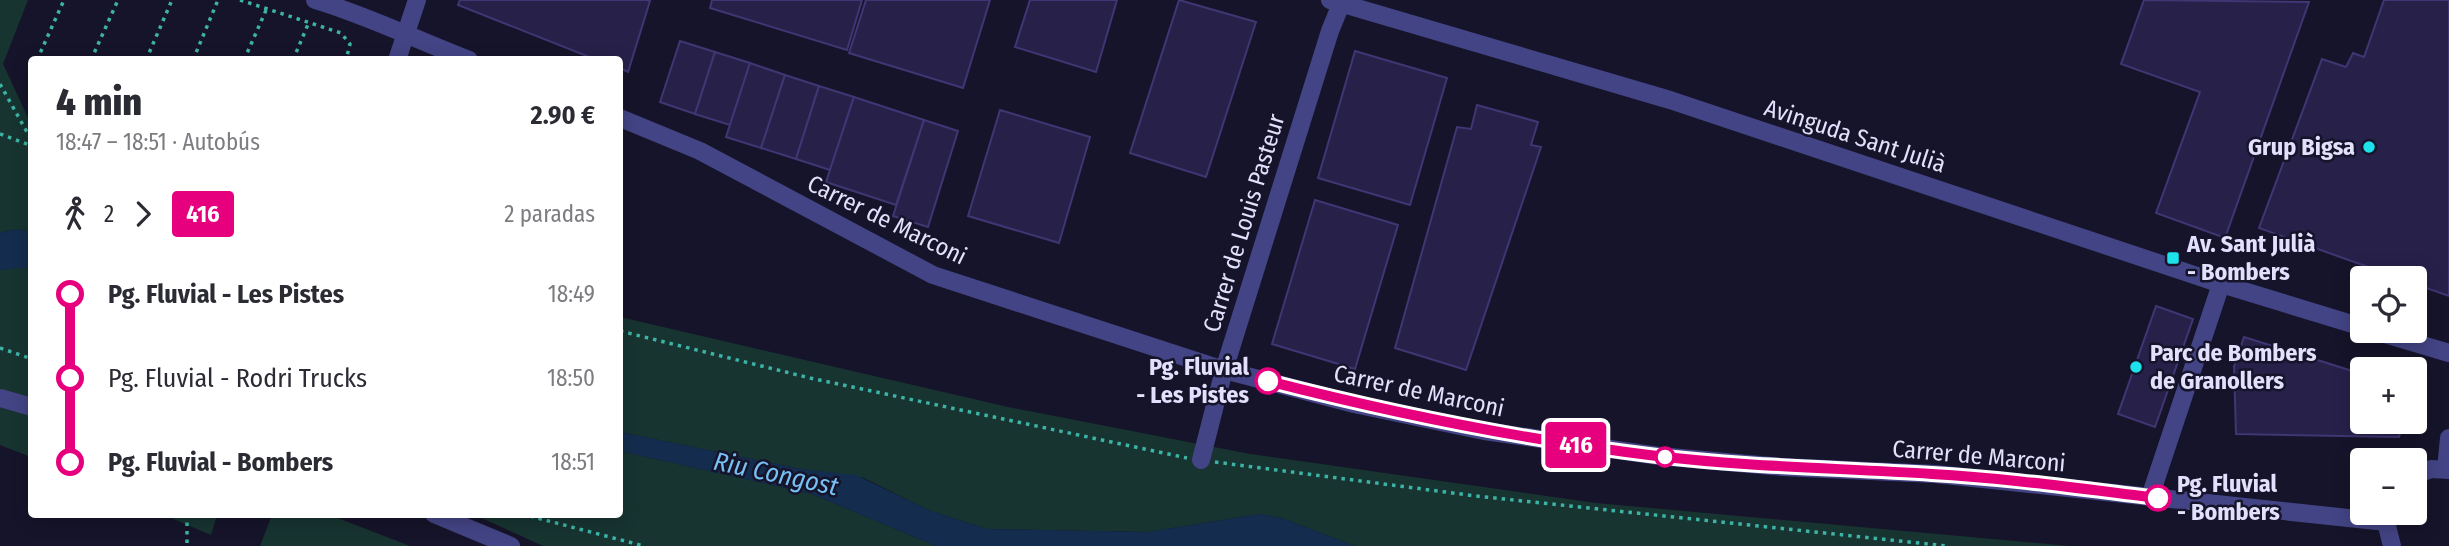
<!DOCTYPE html>
<html lang="es">
<meta charset="utf-8">
<style>
:root{--surface:#fff;--page:#f7f7f7;--text:#2b2b33;--muted:#7c7c81}
body{margin:0;font-family:"Fira Sans Condensed",sans-serif;background:var(--page);color:var(--text);height:100vh;display:flex;flex-direction:column;font-size:26px;white-space:nowrap}
*{box-sizing:border-box;margin:0}
p{font-size:23px;color:var(--muted)}
.icon{flex:none;width:38px;height:38px;fill:none;stroke:currentColor;stroke-width:2;stroke-linecap:round;stroke-linejoin:round}
.map{position:relative;flex:1;overflow:hidden}
.details{position:absolute;left:28px;top:56px;width:595px;height:462px;display:flex;flex-direction:column;background:var(--surface);border-radius:7px;box-shadow:0 4px 18px #0003}
.details>*{flex:none}
.badge{padding:0 14px;border-radius:5px;font-size:24px;line-height:46px}
.controls{position:absolute;left:2350px;top:266px;display:grid;gap:14px}
.controls a{display:grid;place-items:center;width:77px;height:77px;border-radius:7px;background:var(--surface);box-shadow:0 4px 18px #0003;font-size:35px}
.map>.badge{position:absolute;translate:-50% -50%;box-shadow:0 0 0 4px #fff}
.legs{display:flex;align-items:center;gap:10px;height:77px;padding:0 28px;font-size:23px}
.legs p{margin-inline-start:auto}
.overview{display:flex;align-items:center;justify-content:space-between;height:119px;padding:0 28px}
h1{font-size:38px;font-weight:800;line-height:52px}
ul{padding:0 28px;list-style:none}
li{display:flex;align-items:center;gap:24px;height:84px;font-size:26px}
li i{display:grid;place-items:center;width:10px;height:100%;margin:0 9px;background:currentColor}
li i::after{content:'';width:18px;height:18px;margin:-9px;border:5px solid;border-radius:50%;background:var(--surface)}
li p{margin-inline-start:auto}
li:first-child i{background:linear-gradient(#0000 50%,currentColor 0)}
li:last-child i{background:linear-gradient(currentColor 50%,#0000 0)}
.map>svg:first-child{display:block}
.green{fill:#173431}
.water{fill:#142d4e}
.building{fill:#27214a;stroke:#3f3673;stroke-width:2}
.lines{fill:none;stroke-linecap:round;stroke-linejoin:round}
.path{stroke:#3cb3a6;stroke-width:3.5;stroke-dasharray:3.5 5;stroke-linecap:butt}
.minor{stroke:#434485;stroke-width:18}
.line-1-casing{stroke:#fff;stroke-width:16}
.line-1{stroke:#e6007e;stroke-width:10}
.poi-dot{fill:#1de1eb;stroke:#16142a;stroke-width:2.5}
.stop-1-dot{fill:#fff;stroke:#e6007e;stroke-width:3.5}
.labels{text-anchor:middle;dominant-baseline:central;stroke-width:5;stroke-linejoin:round;paint-order:stroke}
.street-label{font-size:24px;fill:#e2e0fc;stroke:#16142a}
.poi-label{font-size:24px;font-weight:bold;fill:#e2e0fc;stroke:#16142a;text-anchor:start}
.stop-label{font-size:24px;font-weight:bold;fill:#e2e0fc;stroke:#16142a;text-anchor:end}
.water-label{font-size:26px;font-style:italic;fill:#77c0f3;stroke:#16142a}
</style>
<div class="map">
<svg width="2449" height="546" viewBox="0 0 2449 546">
<rect width="100%" height="100%" fill="#16142a"/>
<g class="green">
<path d="M0 0H28L3 64 31 124V232L16 229 0 233Z"/>
<path d="M19 267H31V457L0 445V270Z"/>
<path d="M620 317 1008 407 1250 454 1596 503 2070 546H1355L1284 519 1260 514 1148 532 986 529 928 510 864 478 801 469 620 432Z"/>
<path d="M620 451 812 494 936 546H543L475 515 620 514Z"/>
<path d="M164 515H217L211 535Z"/>
<path d="M272 515H330L410 546H260Z"/>
</g>
<g class="water">
<path d="M16 229 31 232V267L0 270V233Z"/>
<path d="M620 432 801 469 856 475 928 510 986 529 1148 532 1260 514 1284 519 1355 546H936L812 494 620 451Z"/>
</g>
<g class="building">
<path d="M460 0H646L650 1 628 72 620 68V60H597L458 5Z"/>
<path d="M712 0H862L847 50 710 8Z"/>
<path d="M866 0H990L963 88 849 53Z"/>
<path d="M1030 0H1117L1096 72 1015 47Z"/>
<path d="M1179 0 1256 22 1206 177 1130 153Z"/>
<path d="M2144 0 2309 2 2225 238 2156 213 2200 92 2121 64Z"/>
<path d="M2384 0H2449V296L2415 284V278H2399L2259 228 2322 59 2346 67 2353 53 2364 57Z"/>
<path d="M680 41 715 52 695 114 660 102Z"/>
<path d="M1355 51 1447 78 1410 205 1318 178Z"/>
<path d="M715 52 750 63 730 125 695 114Z"/>
<path d="M750 63 785 75 761 148 726 137Z"/>
<path d="M785 75 819 86 796 159 761 148Z"/>
<path d="M819 86 854 97 830 170 796 159Z"/>
<path d="M854 97 924 120 896 205 826 182Z"/>
<path d="M1477 105 1538 122 1531 145 1541 147 1466 370 1395 348 1457 127 1471 129Z"/>
<path d="M1000 110 1090 137 1059 243 968 216Z"/>
<path d="M924 120 958 131 928 227 893 216Z"/>
<path d="M1315 200 1398 225 1355 369 1272 344Z"/>
<path d="M2156 306 2193 319 2155 427 2118 414Z"/>
<path d="M2244 337 2362 374V422H2403L2399 437 2236 434 2234 367Z"/>
</g>
<g class="lines">
<g class="path">
<path d="M240 0 341 33 350 44 346 60"/>
<path d="M37 60 64 0"/>
<path d="M91 60 118 0"/>
<path d="M146 60 172 0"/>
<path d="M193 60 218 0"/>
<path d="M244 60 267 8"/>
<path d="M293 60 309 22"/>
<path d="M0 84 32 141"/>
<path d="M0 134 32 146"/>
<path d="M620 331 810 378 1187 458"/>
<path d="M0 348 32 359"/>
<path d="M1215 462 1476 496 1947 546"/>
<path d="M187 514V546"/>
<path d="M522 514 644 546"/>
</g>
<g class="minor">
<path d="M315 0C368 16 417 40 469 60"/>
<path d="M1330 0 1670 100 2221 284 2362 327"/>
<path d="M397 60 417 0"/>
<path d="M620 118 700 151 933 275 1224 370 1354 404 1484 431 1659 456 1782 467 1935 474 2386 522"/>
<path d="M2375 331 2449 353"/>
<path d="M0 398 32 407"/>
<path d="M1201 460 1224 370 1330 31 1341 4"/>
<path d="M2446 469 2449 438"/>
<path d="M2415 475 2431 469 2449 470"/>
<path d="M2150 497 2221 284"/>
<path d="M2388 513 2386 522 2392 546"/>
<path d="M434 514 511 546"/>
</g>
</g>
<g class="lines">
<g class="line-1-casing">
<path id="line-1" d="M1268 381C1396 414 1525 440 1657 456 1748 467 1840 468 1932 474 2007 478 2083 489 2158 498"/>
</g>
<use href="#line-1" class="line-1"/>
</g>
<g class="poi-dot">
<circle cx="2369" cy="147" r="7"/>
<rect x="2166" y="251" width="14" height="14" rx="3.5"/>
<circle cx="2136" cy="367" r="7"/>
</g>
<g class="stop-1-dot">
<circle cx="1268" cy="381" r="12"/>
<circle cx="1665" cy="457" r="9"/>
<circle cx="2158" cy="498" r="12"/>
</g>
<g class="labels">
<g class="street-label">
<text transform="translate(1855 136) rotate(18)">Avinguda Sant Julià</text>
<text transform="translate(887 220) rotate(26)">Carrer de Marconi</text>
<text transform="translate(1244 223) rotate(-73)">Carrer de Louis Pasteur</text>
<text transform="translate(1419 391) rotate(12)">Carrer de Marconi</text>
<text transform="translate(1979 456) rotate(5)">Carrer de Marconi</text>
</g>
<g class="poi-label">
<text x="2355" y="147" text-anchor="end">Grup Bigsa</text>
<text x="2187" y="244">Av. Sant Julià<tspan x="2187" dy="28">- Bombers</tspan></text>
<text x="2150" y="353">Parc de Bombers<tspan x="2150" dy="28">de Granollers</tspan></text>
</g>
<g class="stop-label">
<text x="1249" y="367">Pg. Fluvial<tspan x="1249" dy="28">- Les Pistes</tspan></text>
<text x="2177" y="484" text-anchor="start">Pg. Fluvial<tspan x="2177" dy="28">- Bombers</tspan></text>
</g>
<g class="water-label">
<text transform="translate(776 474) rotate(12)">Riu Congost</text>
</g>
</g>
</svg>
<div class="controls">
<a><svg class="icon" aria-label="locate" viewBox="0 0 24 24"><circle cx="12" cy="12" r="6"/><path d="M12 2v4M12 18v4M2 12h4M18 12h4"/></svg></a>
<a>+</a>
<a>−</a>
</div>
<b class="badge" style="left:1576px;top:445px;background:#e6007e;color:#fff">416</b>
<section class="details">
<div class="overview"><div><h1>4 min</h1><p>18:47 – 18:51 · Autobús</p></div><b>2.90 €</b></div>
<div class="legs"><svg class="icon" aria-label="walk" viewBox="0 0 24 24"><circle cx="13" cy="4" r="2"/><path d="M13 8l-2 6 4 7M11 14l-3 7M7 12l3-4h3l4 4"/></svg>2<svg class="icon" aria-label="forward" viewBox="0 0 24 24"><path d="M9 5l7 7-7 7"/></svg><b class="badge" style="background:#e6007e;color:#fff">416</b><p>2 paradas</p></div>
<ul>
<li><i style="color:#e6007e"></i><b>Pg. Fluvial - Les Pistes</b><p>18:49</p></li>
<li><i style="color:#e6007e"></i><span>Pg. Fluvial - Rodri Trucks</span><p>18:50</p></li>
<li><i style="color:#e6007e"></i><b>Pg. Fluvial - Bombers</b><p>18:51</p></li>
</ul>
</section>
</div>
